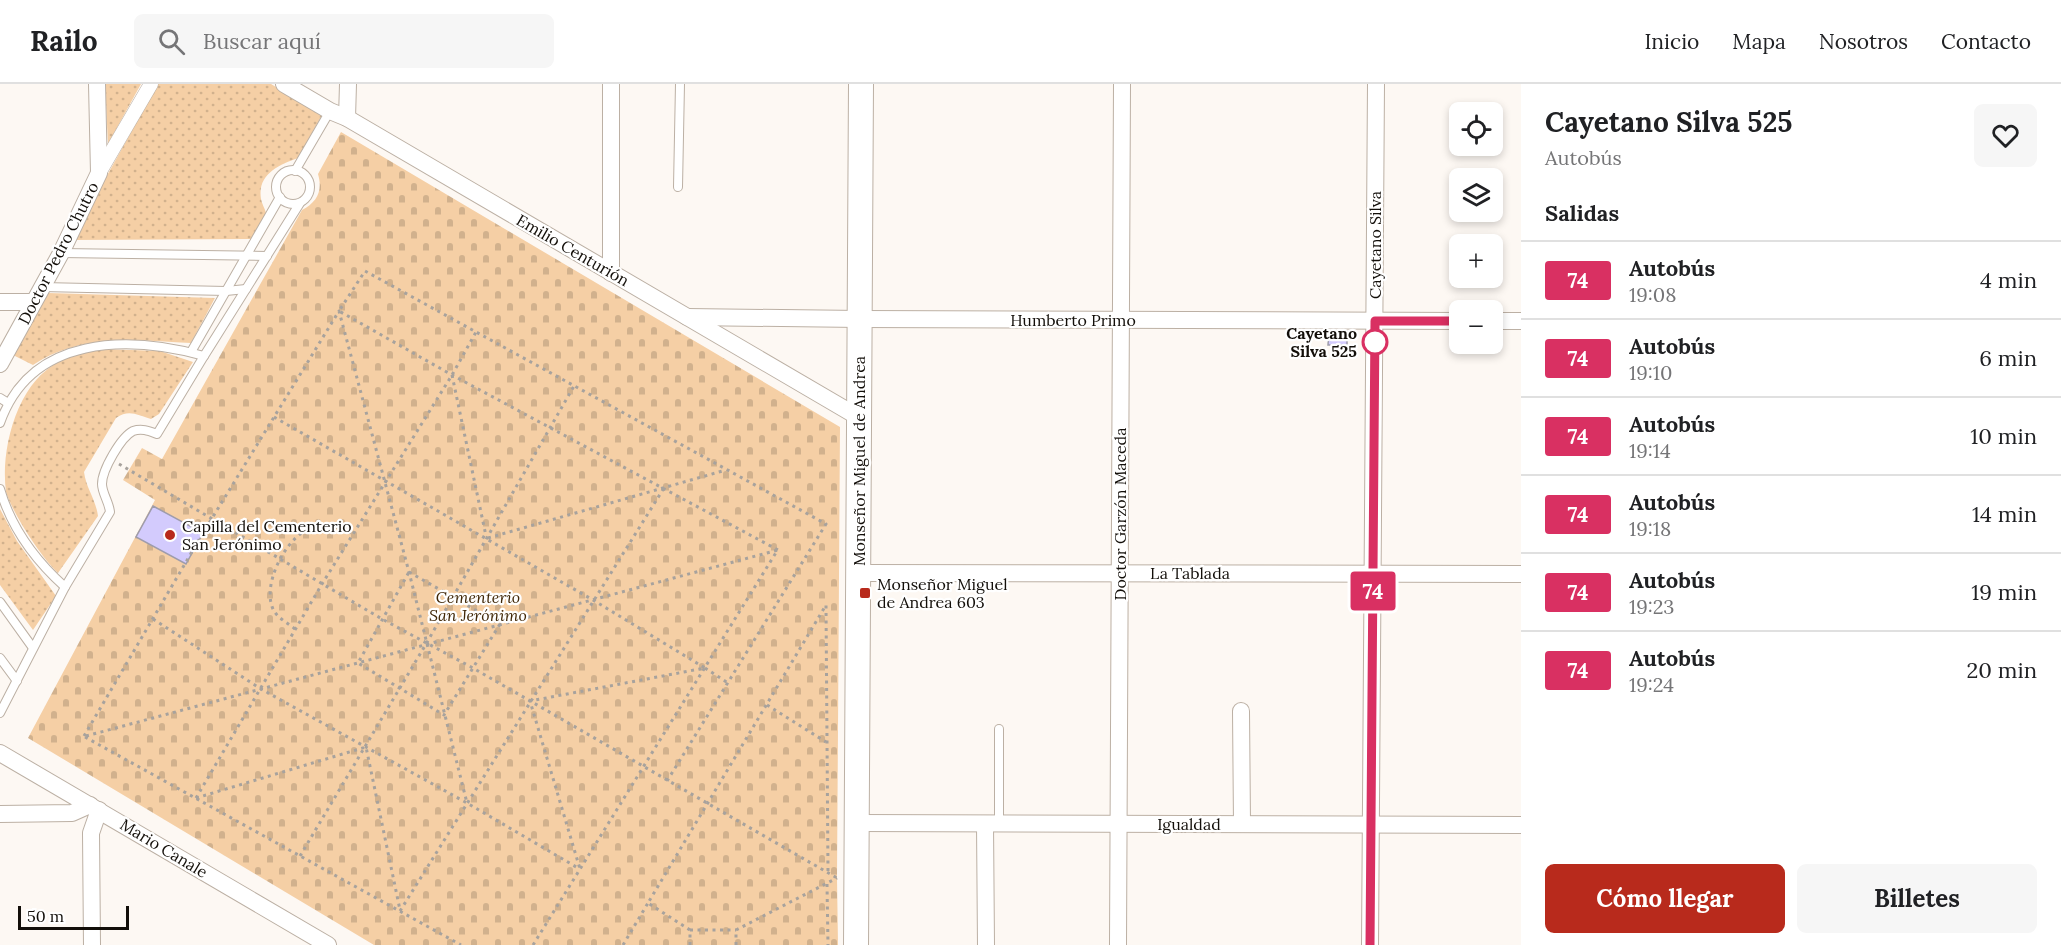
<!DOCTYPE html>
<html lang="es">
<meta charset="utf-8">
<style>
:root{--surface:#fff;--page:#f6f6f6;--text:#202124;--muted:#757577;--line:#e0e0e0;--accent:#b82a1c}
body{margin:0;font-family:Lora,serif;background:var(--page);color:var(--text);height:100vh;display:flex;flex-direction:column;font-size:22px;white-space:nowrap}
*{box-sizing:border-box;margin:0}
p{font-size:20px;color:var(--muted)}
.icon{flex:none;width:33px;height:33px;fill:none;stroke:currentColor;stroke-width:2;stroke-linecap:round;stroke-linejoin:round}
.map{position:relative;flex:1;overflow:hidden}
.drawer{display:flex;flex-direction:column;background:var(--surface);width:540px}
.drawer>*{flex:none}
.badge{padding:0 12px;border-radius:4px;font-size:21px;line-height:39px}
.fabs{position:absolute;left:1449px;top:18px;display:grid;gap:12px}
.fabs a{display:grid;place-items:center;width:54px;height:54px;border-radius:9px;background:var(--surface);box-shadow:0 3px 9px #0003;font-size:30px}
.scale{position:absolute;left:18px;bottom:15px;width:111px;box-sizing:border-box;padding-left:6px;border:3px solid #120e09;border-top:0;font-size:16px;line-height:21px;white-space:nowrap;color:#120e09;-webkit-text-stroke:4px #fff;paint-order:stroke}
.map>.badge{position:absolute;translate:-50% -50%;box-shadow:0 0 0 3px #fff}
h2{padding:0 24px;font-size:22px;line-height:54px}
.round{display:grid;place-items:center;flex:none;width:63px;height:63px;border-radius:9px;background:var(--page)}
.overview{display:flex;align-items:center;justify-content:space-between;height:102px;padding:0 24px}
h1{font-size:28px;font-weight:700;line-height:45px}
.action{display:flex;gap:12px;margin-top:auto;padding:12px 24px}
.action a{flex:1;height:69px;border-radius:9px;background:var(--accent);color:#fff;font-size:24px;font-weight:700;line-height:69px;text-align:center}
.action a+a{background:var(--page);color:var(--text)}
ul{padding:0;list-style:none}
li{display:flex;align-items:center;gap:18px;height:78px;padding:0 24px;border-top:2px solid var(--line)}
li div{flex:1}
li b{display:block;font-size:22px}
li em{font-style:normal}
li .badge{min-width:66px;font-weight:700;text-align:center}
header{display:flex;align-items:center;gap:36px;box-sizing:border-box;height:84px;padding:0 30px;background:var(--surface);border-bottom:2px solid var(--line)}
header strong{font-size:28px}
nav{display:flex;gap:33px;margin-inline-start:auto;font-size:21px}
.search{width:420px;height:54px;background:var(--page);display:flex;align-items:center;gap:15px;box-sizing:border-box;padding:0 21px;border-radius:9px;color:var(--muted);font-size:22px}
main{display:flex;flex:1;min-height:0}
.map>svg:first-child{display:block}
.green{fill:url(#green-dots)}
.cemetery{fill:url(#cemetery-stones)}
.building{fill:#d3cbfd;stroke:#9e9cab;stroke-width:1.5}
.lines{fill:none;stroke-linecap:round;stroke-linejoin:round}
.service-casing{stroke:#bcb0a4;stroke-width:10}
.pedestrian-casing{stroke:#bcb0a4;stroke-width:15}
.minor-casing{stroke:#bcb0a4;stroke-width:18}
.secondary-casing{stroke:#bcb0a4;stroke-width:26}
.path{stroke:#a7a29d;stroke-width:3;stroke-dasharray:3 4.5;stroke-linecap:butt}
.service{stroke:#fff;stroke-width:8}
.pedestrian{stroke:#fff;stroke-width:14}
.minor{stroke:#fff;stroke-width:16}
.secondary{stroke:#fff;stroke-width:24}
.line-casing{stroke:#fff;stroke-width:14}
.line{stroke:#d93062;stroke-width:9}
.stop-dot{fill:#fff;stroke:#d93062;stroke-width:3}
.poi-dot{fill:#b82a1c;stroke:#fff;stroke-width:2}
.labels{text-anchor:middle;dominant-baseline:central;stroke-width:4.5;stroke-linejoin:round;paint-order:stroke}
.street-label{font-size:16px;fill:#120e09;stroke:#fff}
.stop-label{font-size:16px;font-weight:bold;fill:#120e09;stroke:#fff;text-anchor:end}
.poi-label{font-size:16px;fill:#120e09;stroke:#fff;text-anchor:start}
.park-label{font-size:16px;font-style:italic;fill:#402707;stroke:#fff}
</style>
<header>
<strong>Railo</strong>
<div class="search"><svg class="icon" aria-label="search" viewBox="0 0 24 24"><circle cx="10" cy="10" r="6"/><path d="M15 15l6 6"/></svg>Buscar aquí</div>
<nav><a>Inicio</a><a>Mapa</a><a>Nosotros</a><a>Contacto</a></nav>
</header>
<main>
<div class="map">
<svg width="1521" height="861" viewBox="0 0 1521 861">
<defs>
<pattern id="green-dots" width="8" height="8" patternUnits="userSpaceOnUse" patternTransform="scale(1.5)"><rect width="8" height="8" fill="#f5cfa5"/><path d="M2 2h.1M6 6h.1" fill="none" stroke="#d1b18d" stroke-width="1.8" stroke-linecap="round"/></pattern>
<pattern id="cemetery-stones" width="16" height="16" patternUnits="userSpaceOnUse" patternTransform="scale(1.5)"><rect width="16" height="16" fill="#f5cfa5"/><path d="M2 7V4a2 2 0 0 1 4 0v3zM10 15v-3a2 2 0 0 1 4 0v3z" fill="#d1b18d"/></pattern>
</defs>
<rect width="100%" height="100%" fill="#fdf8f3"/>
<g class="green">
<path d="M105 0H141L108 60Z"/>
<path d="M158 0H271L322 31 298 74C279 81 257 90 261 115 262 120 265 125 266 129L252 155 71 156Z"/>
<path d="M48 209 215 214 191 259C136 256 81 249 33 281L13 271Z"/>
<path d="M101 265 160 267 193 278 159 330 151 335C137 331 129 325 116 334L84 388C86 404 96 416 98 432L58 489C41 473 13 430 6 408 0 364 18 296 61 277 74 271 87 268 101 265Z"/>
<path d="M0 425 17 457 56 512 33 546 0 501Z"/>
</g>
<path class="cemetery" d="M341 48 840 343 837 794 838 861H374L28 654 155 416 123 396 142 364 162 375 302 126C317 118 323 107 318 90Z"/>
<g class="building">
<path d="M1329 247H1347V261H1328Z"/>
<path d="M153 422 203 449 186 480 136 453Z"/>
</g>
<g class="lines">
<g class="service-casing">
<g id="service">
<circle cx="293" cy="103" r="17"/>
<path d="M295 87 330 27"/>
<path d="M678 103 680 0"/>
<path d="M61 169 267 172"/>
<path d="M42 203 226 207 246 205"/>
<path d="M191 268 280 113"/>
<path d="M204 272 300 119"/>
<path d="M0 314 8 319"/>
<path d="M0 339C31 251 128 251 204 272L157 350C149 347 142 344 133 347 121 353 102 386 102 400 102 409 109 418 110 428L65 503C36 477 11 443 0 405"/>
<path d="M0 518 33 564"/>
<path d="M0 574 17 597"/>
<path d="M0 629 65 503"/>
<path d="M999 645V740"/>
</g>
</g>
<g class="pedestrian-casing">
<path id="pedestrian" d="M99 89 151 0"/>
</g>
<g class="minor-casing">
<g id="minor">
<path d="M284 0 330 27 347 34 860 334"/>
<path d="M611 0V189"/>
<path d="M347 34 348 0"/>
<path d="M0 218H33"/>
<path d="M687 233 860 235 1460 237"/>
<path d="M1492 237H1521"/>
<path d="M0 280 61 169 99 89 97 0"/>
<path d="M859 489 1521 490"/>
<path d="M1241 627 1242 740"/>
<path d="M0 669 328 861"/>
<path d="M0 730 72 729 90 721"/>
<path d="M858 739 1521 741"/>
<path d="M985 740 986 861"/>
<path d="M92 861 91 749 99 726"/>
<path d="M1118 861 1122 0"/>
<path d="M1370 861 1376 0"/>
</g>
</g>
<g class="secondary-casing">
<path id="secondary" d="M856 861 861 0"/>
</g>
<g class="path">
<path d="M452 291 486 452"/>
<path d="M274 333 593 516 705 584 530 617 580 785"/>
<path d="M119 380 382 535 473 584 837 794"/>
<path d="M488 454 726 386"/>
<path d="M409 488 500 540 444 631 358 579Z"/>
<path d="M153 535 261 605 467 719 578 784"/>
<path d="M295 545C288 539 279 535 274 527 261 504 283 459 305 447 321 438 338 442 353 450"/>
<path d="M705 584 728 599"/>
<path d="M767 621 826 658"/>
<path d="M84 652 203 449 339 227 409 488 467 719"/>
<path d="M86 652 778 466"/>
<path d="M85 653 461 861"/>
<path d="M667 697 826 440 365 187 339 227 452 291 778 466"/>
<path d="M196 714 322 500 452 291 476 248"/>
<path d="M196 714 366 663 400 826"/>
<path d="M300 772 426 560 574 302"/>
<path d="M827 800 828 861"/>
<path d="M400 827 664 404"/>
<path d="M690 846H736"/>
<path d="M533 861 777 467"/>
<path d="M623 861 648 819"/>
<path d="M690 861V846L648 819 826 521 828 788"/>
<path d="M736 861V846L837 794"/>
</g>
<use href="#service" class="service"/>
<use href="#pedestrian" class="pedestrian"/>
<use href="#minor" class="minor"/>
<use href="#secondary" class="secondary"/>
</g>
<g class="lines">
<g class="line-casing">
<path id="line" d="M1370 861 1375 237H1460"/>
</g>
<use href="#line" class="line"/>
</g>
<circle class="stop-dot" cx="1375" cy="258" r="12"/>
<g class="poi-dot">
<circle cx="170" cy="451" r="6"/>
<rect x="859" y="503" width="12" height="12" rx="3"/>
</g>
<g class="labels">
<g class="street-label">
<text transform="translate(1375 161) rotate(-90)">Cayetano Silva</text>
<text transform="translate(573 166) rotate(30)">Emilio Centurión</text>
<text transform="translate(58 169) rotate(-63)">Doctor Pedro Chutro</text>
<text x="1073" y="236">Humberto Primo</text>
<text transform="translate(859 377) rotate(-90)">Monseñor Miguel de Andrea</text>
<text transform="translate(1120 430) rotate(-90)">Doctor Garzón Maceda</text>
<text x="1190" y="489">La Tablada</text>
<text x="1189" y="740">Igualdad</text>
<text transform="translate(164 764) rotate(31)">Mario Canale</text>
</g>
<g class="stop-label">
<text x="1357" y="249">Cayetano<tspan x="1357" dy="18">Silva 525</tspan></text>
</g>
<g class="poi-label">
<text x="182" y="442">Capilla del Cementerio<tspan x="182" dy="18">San Jerónimo</tspan></text>
<text x="877" y="500">Monseñor Miguel<tspan x="877" dy="18">de Andrea 603</tspan></text>
</g>
<g class="park-label">
<text x="478" y="513">Cementerio<tspan x="478" dy="18">San Jerónimo</tspan></text>
</g>
</g>
</svg>
<div class="fabs">
<a><svg class="icon" aria-label="locate" viewBox="0 0 24 24"><circle cx="12" cy="12" r="6"/><path d="M12 2v4M12 18v4M2 12h4M18 12h4"/></svg></a>
<a><svg class="icon" aria-label="layers" viewBox="0 0 24 24"><path d="M12 4l9 5-9 5-9-5zM3 14l9 5 9-5"/></svg></a>
<a>+</a>
<a>−</a>
</div>
<div class="scale">50 m</div>
<b class="badge" style="left:1373px;top:507px;background:#d93062;color:#fff">74</b>
</div>
<section class="drawer">
<div class="overview"><div><h1>Cayetano Silva 525</h1><p>Autobús</p></div><a class="round"><svg class="icon" aria-label="heart" viewBox="0 0 24 24"><path d="M12 20l-8-8c-3-5 5-10 8-4 3-6 11-1 8 4z"/></svg></a></div>
<h2>Salidas</h2>
<ul>
<li><span class="badge" style="background:#d93062;color:#fff">74</span><div><b>Autobús</b><p>19:08</p></div><em>4 min</em></li>
<li><span class="badge" style="background:#d93062;color:#fff">74</span><div><b>Autobús</b><p>19:10</p></div><em>6 min</em></li>
<li><span class="badge" style="background:#d93062;color:#fff">74</span><div><b>Autobús</b><p>19:14</p></div><em>10 min</em></li>
<li><span class="badge" style="background:#d93062;color:#fff">74</span><div><b>Autobús</b><p>19:18</p></div><em>14 min</em></li>
<li><span class="badge" style="background:#d93062;color:#fff">74</span><div><b>Autobús</b><p>19:23</p></div><em>19 min</em></li>
<li><span class="badge" style="background:#d93062;color:#fff">74</span><div><b>Autobús</b><p>19:24</p></div><em>20 min</em></li>
</ul>
<div class="action"><a>Cómo llegar</a><a>Billetes</a></div>
</section>
</main>
